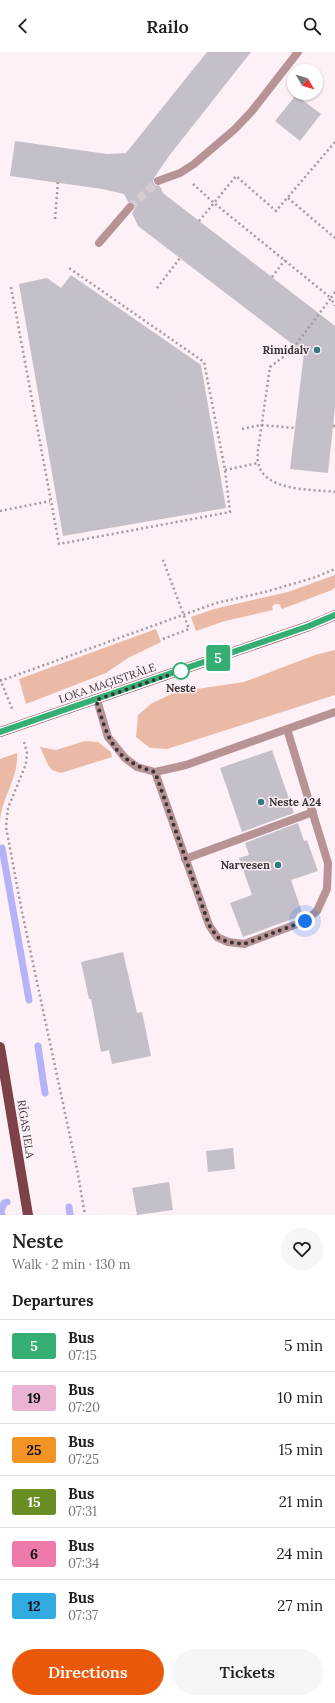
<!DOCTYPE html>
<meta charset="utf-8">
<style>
:root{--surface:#fff;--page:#f6f6f6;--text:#202124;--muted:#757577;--line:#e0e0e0;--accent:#ea580c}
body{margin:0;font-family:Lora,serif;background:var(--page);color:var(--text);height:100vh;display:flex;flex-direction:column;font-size:15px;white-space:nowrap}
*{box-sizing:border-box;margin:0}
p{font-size:13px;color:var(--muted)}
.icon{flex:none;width:22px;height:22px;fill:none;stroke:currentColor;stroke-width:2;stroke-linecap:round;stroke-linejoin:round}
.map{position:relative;height:1163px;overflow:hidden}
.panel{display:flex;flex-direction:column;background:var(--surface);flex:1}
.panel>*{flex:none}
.badge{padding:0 8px;border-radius:3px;font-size:14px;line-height:26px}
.needle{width:26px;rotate:128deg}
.buttons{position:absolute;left:287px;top:12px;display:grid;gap:8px}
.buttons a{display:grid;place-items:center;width:36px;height:36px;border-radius:50%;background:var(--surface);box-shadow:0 1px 3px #0004;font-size:20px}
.you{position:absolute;width:20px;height:20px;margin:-10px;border:3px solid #fff;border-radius:50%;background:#1a73e8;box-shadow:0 0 0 6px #1a73e833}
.map>.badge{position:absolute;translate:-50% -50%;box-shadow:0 0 0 2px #fff}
h2{padding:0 12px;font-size:15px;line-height:36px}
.round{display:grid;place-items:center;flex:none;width:42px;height:42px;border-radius:21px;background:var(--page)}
.headline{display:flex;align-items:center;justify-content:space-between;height:68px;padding:0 12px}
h1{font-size:19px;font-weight:600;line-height:30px}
.action{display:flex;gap:8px;margin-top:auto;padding:8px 12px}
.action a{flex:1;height:46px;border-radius:24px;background:var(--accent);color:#fff;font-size:16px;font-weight:600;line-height:46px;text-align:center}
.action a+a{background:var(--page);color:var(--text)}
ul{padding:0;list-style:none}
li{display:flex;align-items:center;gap:12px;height:52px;padding:0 12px;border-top:1px solid var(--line)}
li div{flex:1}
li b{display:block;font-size:15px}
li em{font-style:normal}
li .badge{min-width:44px;font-weight:700;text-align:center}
header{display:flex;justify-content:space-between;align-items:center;height:52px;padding:0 12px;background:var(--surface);font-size:18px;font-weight:600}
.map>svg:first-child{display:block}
.green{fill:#eabaa7}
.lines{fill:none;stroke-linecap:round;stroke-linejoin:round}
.stream{stroke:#b5b3f8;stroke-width:7}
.building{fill:#c5bfc9}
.minor-tunnel{stroke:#d6cbd1;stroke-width:8;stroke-dasharray:8 4;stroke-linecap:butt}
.path{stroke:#a29a9e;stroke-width:2.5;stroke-dasharray:2 3;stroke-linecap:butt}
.service{stroke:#b79395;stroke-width:8}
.minor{stroke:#b79395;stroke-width:8}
.primary{stroke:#7d4148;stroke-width:10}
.line-casing{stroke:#fff;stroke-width:9}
.line{stroke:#35ae73;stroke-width:6}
.walk{stroke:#393537;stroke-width:4;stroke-dasharray:0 7.2}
.poi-dot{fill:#327b7c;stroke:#fdf1f7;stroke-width:1.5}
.stop-dot{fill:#fff;stroke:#35ae73;stroke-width:2}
.labels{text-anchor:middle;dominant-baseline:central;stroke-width:3;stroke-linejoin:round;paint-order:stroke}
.poi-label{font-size:11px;font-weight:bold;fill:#393537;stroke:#fdf1f7;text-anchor:end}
.street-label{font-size:11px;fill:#393537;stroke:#fdf1f7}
.stop-label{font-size:11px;font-weight:bold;fill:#393537;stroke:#fdf1f7}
</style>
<header><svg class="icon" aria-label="back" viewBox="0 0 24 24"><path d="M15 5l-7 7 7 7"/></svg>Railo<svg class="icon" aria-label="search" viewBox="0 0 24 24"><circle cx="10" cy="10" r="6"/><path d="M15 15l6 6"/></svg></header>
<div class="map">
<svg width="335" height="1163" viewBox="0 0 335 1163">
<rect width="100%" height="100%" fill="#fdf1f7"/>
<g class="green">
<path d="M335 523V535L332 538 282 557 279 552H275L272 555 273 558 225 569 196 579 191 565 214 557 288 540Z"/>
<path d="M156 577 161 590 128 606 106 621 26 652 19 627Z"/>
<path d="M335 598V643L167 697 150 696 136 685 138 663 152 651 176 640 244 630 315 603Z"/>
<path d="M85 689 98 690 111 700 112 705 61 721 52 718 48 713 40 695 56 698Z"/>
<path d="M17 701C19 726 1 746 0 770V707Z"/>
</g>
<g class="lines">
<g class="stream">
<path d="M2 796 29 948"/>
<path d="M38 994 45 1041"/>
<path d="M69 1155 70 1163"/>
<path d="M2 1163 1 1159 4 1151 7 1150"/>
</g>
</g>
<g class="building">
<path d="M207 0H251L169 104 154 126 153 130 155 133 160 134 163 141 335 274V356L328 421 290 417 304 301 138 174 132 161 135 156V153L131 150H128L124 142 102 137 10 124 15 89 107 102 126 101Z"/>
<path d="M296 43 321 62 300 89 275 69Z"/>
<path d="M71 223 201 313 226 456 63 484 19 232 47 226 61 236Z"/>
<path d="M272 698 294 761 242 780 220 716Z"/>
<path d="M298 771 304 789 307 788 318 819 291 828 303 863 243 885 230 851 252 843 239 806 249 803 245 791Z"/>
<path d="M123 900 137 961 142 960 151 1004 112 1012 109 998 101 1000 91 947H89L81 910Z"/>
<path d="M233 1096 235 1117 208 1120 206 1099Z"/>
<path d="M169 1130 173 1158 137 1163 132 1136Z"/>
</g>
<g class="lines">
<path class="minor-tunnel" d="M130 155 158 129"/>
<g class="path">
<path d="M193 132 214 151 236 124 276 159 335 90"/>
<path d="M288 146 335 186"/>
<path d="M55 167 58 130"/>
<path d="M199 169 214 151 331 246 291 299 270 315 258 398C258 402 257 406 258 410 263 440 312 437 335 440"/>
<path d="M272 225 285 208"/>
<path d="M11 235 59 492 230 460 225 418 204 310 69 216"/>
<path d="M157 236 180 206"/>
<path d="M335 240 331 246 335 254"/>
<path d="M333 374H335"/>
<path d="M242 377 261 373 295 376"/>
<path d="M225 418 258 411"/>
<path d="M0 459 50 449"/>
<path d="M163 587 189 577 163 508"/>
<path d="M0 627 13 659"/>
<path d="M0 629 216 551 265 540 313 526 335 517"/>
<path d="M24 690 27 701 26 712 8 756 6 775 22 860 77 1117 85 1163"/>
</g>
<g class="service">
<path d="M97 648 108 685 125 706 137 715 155 720 186 713 335 660"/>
<path d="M155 720 209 873 217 885 228 890 244 892 305 869 317 859 327 837 328 811 287 677"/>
<path d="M185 807 313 760"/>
</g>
<g class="minor">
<path d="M158 129 180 121 194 112 235 77 252 59 298 0"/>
<path d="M99 191 130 155"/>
</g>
<g class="primary">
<path d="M0 680 309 574 335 563"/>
<path d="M0 995 28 1163"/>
</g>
</g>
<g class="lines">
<g class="line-casing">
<path id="line" d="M0 680 309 574 335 563"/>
</g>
<use href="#line" class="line"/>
<path class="walk" d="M181 619 96 648C108 686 112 708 155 720L209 873 217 885 228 890 244 892 305 869"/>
</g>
<g class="poi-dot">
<circle cx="317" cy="298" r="4"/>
<circle cx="261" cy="750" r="4"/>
<circle cx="278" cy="813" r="4"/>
</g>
<circle class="stop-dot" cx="181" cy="619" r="8"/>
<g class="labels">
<g class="poi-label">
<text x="309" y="298">Rimidalv</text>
<text x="269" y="750" text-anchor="start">Neste A24</text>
<text x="270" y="813">Narvesen</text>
</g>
<g class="street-label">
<text transform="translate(107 631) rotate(-19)">LOKA MAĢISTRĀLE</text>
<text transform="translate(26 1077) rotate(81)">RĪGAS IELA</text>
</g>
<g class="stop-label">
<text x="181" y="636">Neste</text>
</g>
</g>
</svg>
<div class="buttons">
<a><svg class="needle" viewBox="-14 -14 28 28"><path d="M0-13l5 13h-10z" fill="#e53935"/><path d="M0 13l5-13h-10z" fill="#757577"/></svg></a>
</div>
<div class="you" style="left:305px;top:869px"></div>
<b class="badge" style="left:218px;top:606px;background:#35ae73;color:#fff">5</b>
</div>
<section class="panel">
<div class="headline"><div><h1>Neste</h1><p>Walk · 2 min · 130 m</p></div><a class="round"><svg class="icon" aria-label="heart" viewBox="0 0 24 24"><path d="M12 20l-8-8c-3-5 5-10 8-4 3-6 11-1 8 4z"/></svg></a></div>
<h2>Departures</h2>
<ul>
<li><span class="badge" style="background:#35ae73;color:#fff">5</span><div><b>Bus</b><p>07:15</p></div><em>5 min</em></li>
<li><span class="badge" style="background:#ebb3d2;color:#111">19</span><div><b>Bus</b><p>07:20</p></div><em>10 min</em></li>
<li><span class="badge" style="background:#f39324;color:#111">25</span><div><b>Bus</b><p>07:25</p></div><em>15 min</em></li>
<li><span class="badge" style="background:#6b8e23;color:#fff">15</span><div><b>Bus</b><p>07:31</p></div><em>21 min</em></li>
<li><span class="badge" style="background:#ed7aaa;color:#111">6</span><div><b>Bus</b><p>07:34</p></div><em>24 min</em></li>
<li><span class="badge" style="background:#31aae1;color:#111">12</span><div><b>Bus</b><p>07:37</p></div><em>27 min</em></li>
</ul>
<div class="action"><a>Directions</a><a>Tickets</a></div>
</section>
